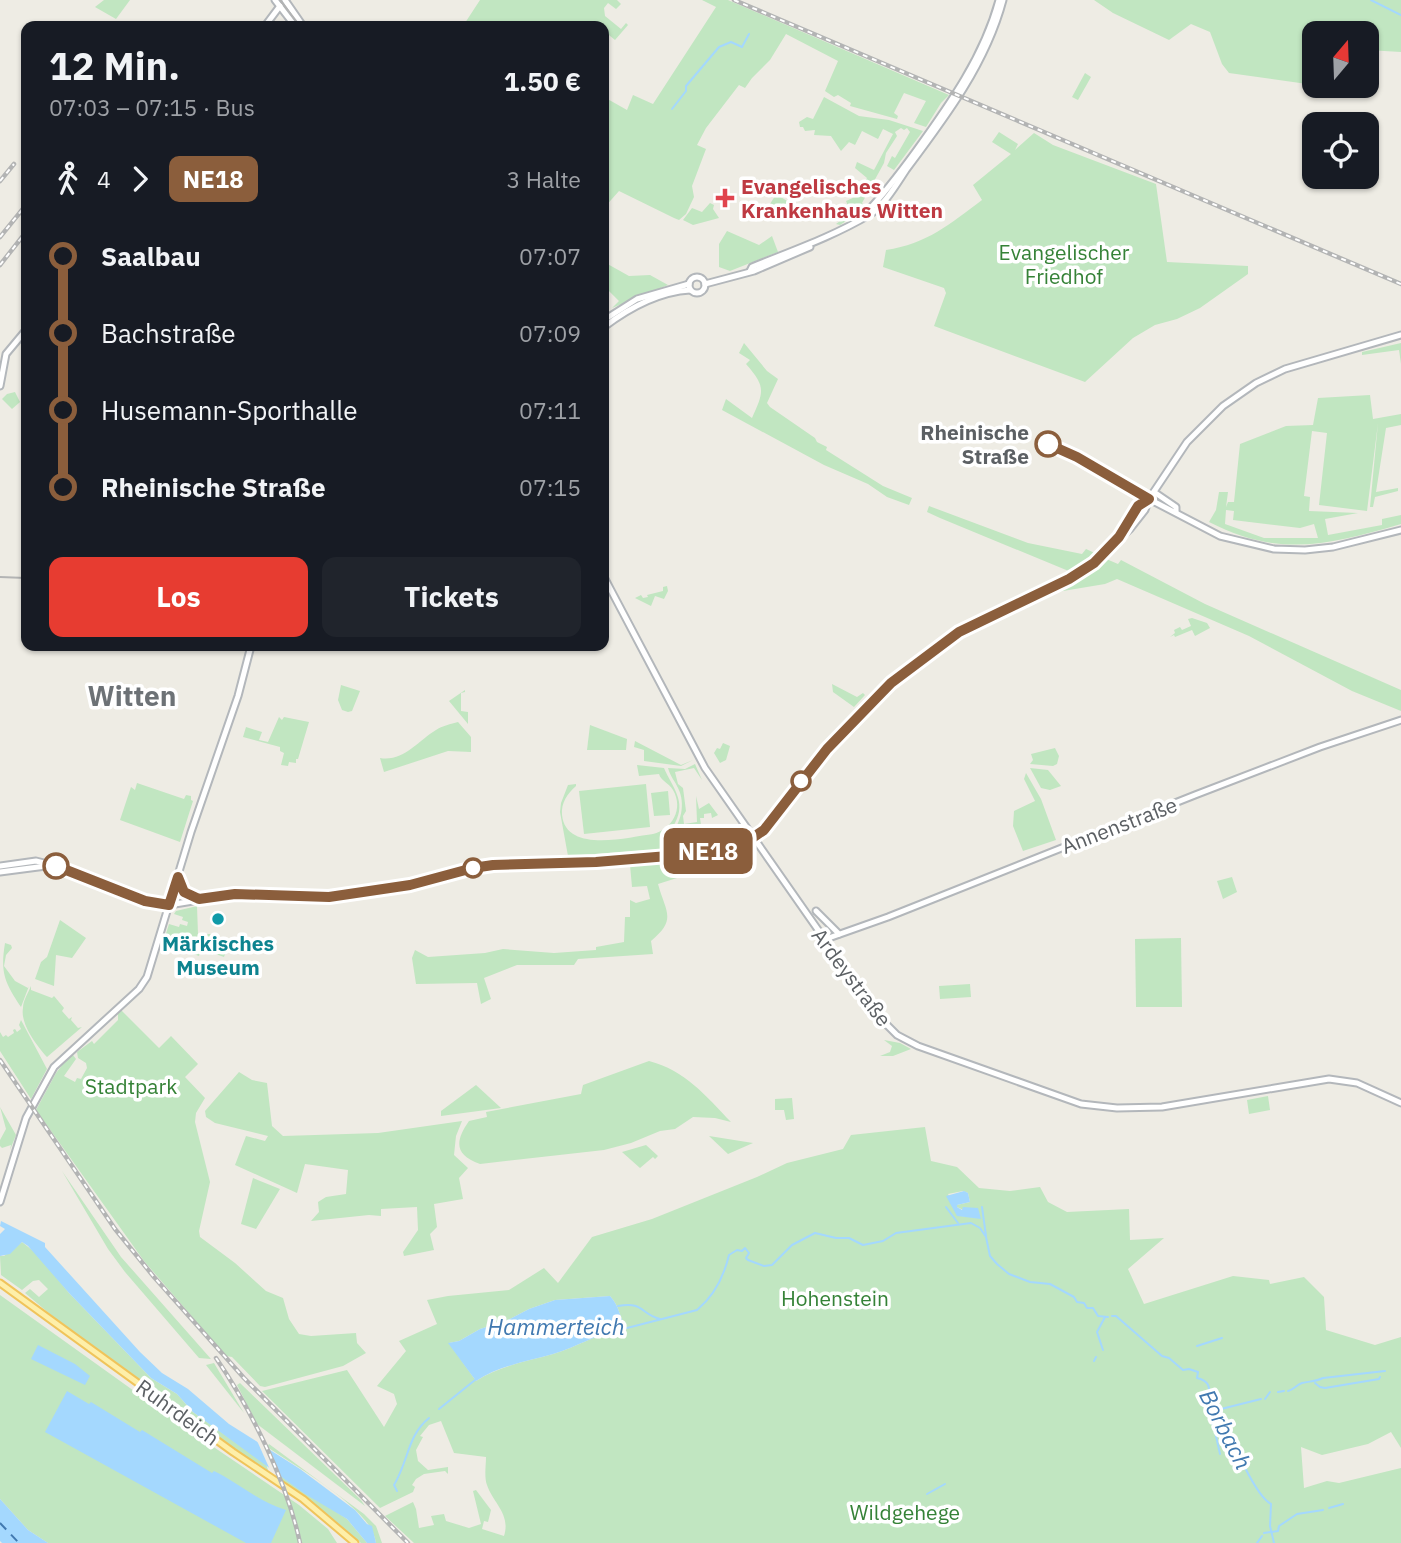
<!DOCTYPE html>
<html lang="de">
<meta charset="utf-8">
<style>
:root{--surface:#171b24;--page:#20242c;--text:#f1f3f6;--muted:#9ea1a6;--accent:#e73c31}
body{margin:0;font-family:"IBM Plex Sans",sans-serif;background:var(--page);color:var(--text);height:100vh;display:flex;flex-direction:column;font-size:26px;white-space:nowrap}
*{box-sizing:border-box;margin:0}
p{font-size:23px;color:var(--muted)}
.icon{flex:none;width:38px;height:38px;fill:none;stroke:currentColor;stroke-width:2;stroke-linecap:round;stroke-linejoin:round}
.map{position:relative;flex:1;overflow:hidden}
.panel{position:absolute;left:21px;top:21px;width:588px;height:630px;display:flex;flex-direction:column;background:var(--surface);border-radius:14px;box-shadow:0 2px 5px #0004}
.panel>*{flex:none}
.badge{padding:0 14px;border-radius:10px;font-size:24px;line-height:46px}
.needle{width:46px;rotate:19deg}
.controls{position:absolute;left:1302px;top:21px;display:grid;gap:14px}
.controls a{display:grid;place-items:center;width:77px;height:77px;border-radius:14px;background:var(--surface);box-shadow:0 2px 5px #0004;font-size:35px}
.map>.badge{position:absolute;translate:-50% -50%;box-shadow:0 0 0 4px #fff}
.legs{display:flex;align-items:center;gap:10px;height:77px;padding:0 28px;font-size:23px}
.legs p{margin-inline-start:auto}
.summary{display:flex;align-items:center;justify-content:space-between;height:119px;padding:0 28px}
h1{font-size:38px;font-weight:700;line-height:52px}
.button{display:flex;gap:14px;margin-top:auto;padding:14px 28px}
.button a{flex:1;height:80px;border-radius:14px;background:var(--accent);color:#fff;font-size:28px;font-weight:700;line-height:80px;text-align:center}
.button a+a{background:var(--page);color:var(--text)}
ul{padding:0 28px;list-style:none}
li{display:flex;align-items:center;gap:24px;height:77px;font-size:26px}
li i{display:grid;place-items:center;width:10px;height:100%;margin:0 9px;background:currentColor}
li i::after{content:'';width:18px;height:18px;margin:-9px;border:5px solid;border-radius:50%;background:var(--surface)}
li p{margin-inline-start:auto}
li:first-child i{background:linear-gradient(#0000 50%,currentColor 0)}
li:last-child i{background:linear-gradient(currentColor 50%,#0000 0)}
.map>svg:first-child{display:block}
.green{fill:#c1e6c1;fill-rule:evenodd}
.water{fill:#a4d8fe}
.pier{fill:#eeece4}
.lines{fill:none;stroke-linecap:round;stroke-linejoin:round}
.stream{stroke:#a4d8fe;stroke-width:2}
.ferry{stroke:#4179b0;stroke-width:2;stroke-dasharray:9 7;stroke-linecap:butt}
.secondary-casing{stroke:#b3b7bb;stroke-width:9}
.primary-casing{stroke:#f0c45b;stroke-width:9}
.secondary{stroke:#fff;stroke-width:5}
.primary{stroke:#feefa9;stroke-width:5}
.tram{stroke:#b3b4b4;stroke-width:2}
.rail-casing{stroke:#b3b4b4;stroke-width:4.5}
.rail{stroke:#fff;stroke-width:2;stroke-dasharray:5;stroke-linecap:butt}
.line-1-casing{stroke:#fff;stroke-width:16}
.line-1{stroke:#8b5e3c;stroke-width:10}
.health-dot{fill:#e0444e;stroke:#fff;stroke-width:2.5}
.stop-1-dot{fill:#fff;stroke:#8b5e3c;stroke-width:3.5}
.culture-dot{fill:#0f9aa8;stroke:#fff;stroke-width:2.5}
.labels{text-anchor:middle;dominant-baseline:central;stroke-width:7;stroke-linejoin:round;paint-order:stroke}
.health-label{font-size:21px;font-weight:bold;fill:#be3a42;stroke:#fff;text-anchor:start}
.park-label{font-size:21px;fill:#358237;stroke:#fff}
.stop-label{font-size:21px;font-weight:bold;fill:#5c6064;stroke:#fff;text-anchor:end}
.street-label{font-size:21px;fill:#5c6064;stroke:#fff}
.culture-label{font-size:21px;font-weight:bold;fill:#0d838f;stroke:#fff}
.water-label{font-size:23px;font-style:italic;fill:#4179b0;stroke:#fff}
.district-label{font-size:28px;font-weight:bold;fill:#6d7276;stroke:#fff}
</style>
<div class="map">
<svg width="1401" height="1543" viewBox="0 0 1401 1543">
<rect width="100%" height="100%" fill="#eeece4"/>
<g class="green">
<path d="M104 0H130L116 19 95 7Z"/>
<path d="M480 0H617L621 4 616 9 608 3 604 8 605 16 621 29 626 23 628 25 615 40 604 31V26H463Z"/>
<path d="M702 0H728L949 95 941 103 926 127 914 123 926 101 904 93 894 113 898 116 897 119 850 106 851 103 838 95 834 97 825 91 838 61 786 34 770 60 752 78 745 88 739 85 706 128 697 145 706 149 692 186 694 197 686 214 679 220 674 218 619 191 604 208V97L627 110 633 95 653 104 716 7Z"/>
<path d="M1094 0H1401V52L1367 50V33H1314V85L1229 73 1222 64 1210 32 1191 24 1169 40 1113 13Z"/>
<path d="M1085 73 1091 77 1078 100 1072 97Z"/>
<path d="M824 97 859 116 889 120 923 131 894 170 887 166 892 156 895 158 910 132 907 128 904 130 901 128 895 132 897 136 886 153 884 163 862 203 866 208 840 225 836 224 851 213 846 201 857 196 867 178 855 168 857 162 874 170 893 134 883 129 878 139 862 131 855 145 849 142 841 151 831 136 814 135 815 130 805 131 803 127H800L799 122 807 117 813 119Z"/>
<path d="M999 132 1018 144 1015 150 1034 133 1053 145 1156 184 1167 262 1248 266V274L1200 308 1177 319 1155 325 1133 338 1085 382 934 326 946 293 944 288 883 267 886 250C927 244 950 224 982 200L973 185 1011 154 992 142Z"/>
<path d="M773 192 798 208 797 211 778 214 773 212 774 209 770 204 775 196Z"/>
<path d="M710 203 714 205 713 209 719 218 693 225 683 220 692 208 702 212Z"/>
<path d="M727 231 759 245 772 236 778 252 730 271 719 267V244Z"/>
<path d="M604 262 629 276 650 275 668 285 612 308 619 301 604 286Z"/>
<path d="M744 343 767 371 778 379 767 403 770 407 815 438 817 442 827 447 826 450 883 486 912 498 909 505 887 497 868 484 824 465 722 410 726 399 752 418C764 391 766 387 746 364L750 360 739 353Z"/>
<path d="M1401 343V364L1399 350 1362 355V352Z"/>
<path d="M15 392 20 402 12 409 2 399 7 394Z"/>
<path d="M1370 395 1373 419 1401 414V425L1386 428 1376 492 1398 488V491L1375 497 1373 507H1370L1378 423 1367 511 1319 505 1327 433 1312 431 1304 496 1310 497 1309 511 1358 513 1325 519 1328 535 1382 525V519L1401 515V524C1329 545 1279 558 1209 522L1216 510 1219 492H1228L1226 507 1228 502H1234L1240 444 1286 426 1313 425 1318 398ZM1226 510 1234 511 1233 520 1300 528 1314 524 1318 538H1264L1225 524Z"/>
<path d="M1071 450 1081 452 1138 484 1136 487Z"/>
<path d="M929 506 1028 543 1082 554 1086 549 1097 554 1071 572 940 518 927 512Z"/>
<path d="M1104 558 1118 564 1121 560 1205 604 1401 690V711L1352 691 1249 636 1117 579 1105 584 1051 593 1094 567Z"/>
<path d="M667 586 668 591 664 599 655 596 651 606 635 598 641 595 643 598 648 597 647 595 663 591V587Z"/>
<path d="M1192 618 1207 623 1210 628 1195 636 1192 630 1175 637 1174 635 1170 637 1175 633 1174 630 1180 627 1182 630 1191 626 1188 619Z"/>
<path d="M832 684 857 697 863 693 865 695 854 707 833 692Z"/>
<path d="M341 685 360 691 352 711 348 712 342 710 338 700Z"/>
<path d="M465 690V692L461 693V711L468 712V724L449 701Z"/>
<path d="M279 717 282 720 284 717 309 722 298 759H296V763L289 762 288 766 281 765 284 753 280 751V747L243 737 246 727 262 732 259 740 268 742Z"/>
<path d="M458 722 471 737V752L448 751 384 772 380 758C403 762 418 741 436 730 442 726 451 724 458 722Z"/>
<path d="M590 725 627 739 626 750H587Z"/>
<path d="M635 741 681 765 693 760 681 766 644 761V750L634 747Z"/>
<path d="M723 743 730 746 726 760 720 763 714 753 717 748 720 749Z"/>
<path d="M1055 748 1059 756 1057 764 1053 766 1030 764 1033 760 1031 754Z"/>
<path d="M695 764 702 780 694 768 675 772 678 784 683 788 686 811 683 816 684 824 697 822 696 796 699 809 709 803 718 815 712 818 711 813 704 814V818H700L701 825 689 826V833L670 836C681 823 686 804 678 788 675 781 670 776 668 768L685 769Z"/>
<path d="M637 765 664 768C672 787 687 801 675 823 670 833 664 837 663 849L568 856 560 812 561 803 568 785 576 784V786C567 794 561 803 562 815 566 854 629 837 653 834 672 829 684 809 673 790 669 783 661 781 659 774L639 776Z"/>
<path d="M1030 768 1048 770 1061 786 1050 790 1041 788Z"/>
<path d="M1026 773 1041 799 1056 840 1023 851 1013 826 1014 811 1035 801 1024 779Z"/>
<path d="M137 783 184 799 186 795 191 796V800L193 801 180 842 120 820 131 787 135 790Z"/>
<path d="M646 784 650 827 584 834 579 791Z"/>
<path d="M668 791 670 815 654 816 651 793Z"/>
<path d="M678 861 677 878 658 884C666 913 677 919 651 941L653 954 578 959 574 965H517L484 978 491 999 481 1004 477 983 416 984 412 958 415 950 428 957 485 953 503 949 554 953 596 950V947L624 942 625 917H630V900L636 903 650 899 647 886 632 887 630 865Z"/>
<path d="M1232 877 1237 892 1223 899 1217 881Z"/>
<path d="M197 906 198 934H213V941L231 938 224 957 201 949 199 956 163 943 169 924 179 927 180 924 187 926 188 922 182 920 183 917 174 914 176 911Z"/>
<path d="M60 920 86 938 72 958 56 955 54 986 35 979 41 962 47 957Z"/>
<path d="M1181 938 1182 1007H1136L1135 939Z"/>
<path d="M5 943 11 945 12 948 6 955 4 966 15 981 28 988 29 986 21 1007C5 983 0 973 5 943Z"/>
<path d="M970 984 971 997 940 999 939 986Z"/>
<path d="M31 986V990L52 998 54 996 64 1008 62 1011 69 1019 72 1017 71 1020 78 1028 82 1027 47 1057C37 1046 20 1024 23 1008 23 1001 28 993 31 986Z"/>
<path d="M121 1010 159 1048 171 1036 198 1064 185 1077 205 1098 196 1113 195 1122 210 1182 199 1231 200 1237 235 1263 266 1291 283 1298 289 1319 299 1334 311 1336 356 1333 357 1343 366 1353 343 1366 265 1387 260 1386 232 1357 226 1356 144 1261 36 1110 56 1073 70 1055H73L76 1059 64 1076 75 1082 77 1078 81 1079 87 1068 86 1063 78 1058 77 1052 92 1041 94 1044 118 1020V1014Z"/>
<path d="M21 1020 47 1069 31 1099 0 1051V1032L3 1037 6 1035 8 1037 14 1033 13 1030 15 1029 17 1032 21 1029 19 1025Z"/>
<path d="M884 1040 900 1043 911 1049 893 1056H880L890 1052 892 1046Z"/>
<path d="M649 1061C685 1070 706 1096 731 1122L715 1118 693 1117 675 1129 660 1131 631 1143 604 1150 480 1164C454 1155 455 1141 469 1121L487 1117 486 1112 581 1094 583 1085Z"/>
<path d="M239 1072 252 1080 267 1083 272 1126 283 1136 378 1133 462 1121 456 1136 454 1155 468 1168 459 1178 463 1199 434 1204 437 1227 430 1234 434 1250 404 1256 403 1252 418 1230 417 1207 381 1209V1216L369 1215 311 1221 319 1212 318 1202 326 1197 346 1194 348 1170 305 1164 297 1193 235 1165 246 1136 265 1141 268 1136 215 1123 206 1117 205 1111Z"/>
<path d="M476 1085 501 1108 441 1116V1111Z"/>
<path d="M1268 1096 1270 1110 1249 1114 1247 1100Z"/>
<path d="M792 1098 794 1119 786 1120 784 1110H775V1099Z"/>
<path d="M0 1107 16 1135 10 1150 11 1145 2 1148 0 1146V1140L6 1129Z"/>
<path d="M925 1127 931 1161 957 1167 979 1188 1010 1191 1040 1187 1048 1202 1067 1212 1129 1209 1130 1240 1164 1238 1128 1269 1144 1304 1233 1276 1269 1280 1270 1284 1304 1277 1324 1297 1326 1330 1375 1345 1401 1337V1448L1391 1432 1368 1444 1322 1455 1301 1447 1304 1488 1327 1481 1339 1483 1401 1468V1543H414L385 1516 413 1502 416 1509 419 1528 434 1525 431 1516 444 1514 446 1521 469 1528 481 1524 473 1491 476 1490 491 1510 488 1522 484 1521 482 1529 504 1536C511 1514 493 1503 487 1485 484 1477 486 1465 486 1457L454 1453 441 1421 429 1425 420 1436 423 1437 416 1450 418 1461 428 1470 448 1467V1474L445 1471 424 1474 416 1479 412 1485 415 1487 413 1492 380 1508 262 1391 347 1370 384 1427 397 1404 394 1394 377 1386 406 1351 399 1341 437 1324 427 1300 448 1296 509 1290 544 1268 558 1283 592 1237 652 1219 757 1177 787 1163 843 1149 851 1135ZM963 1191 968 1193 970 1202 957 1205V1207L980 1218 961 1216 948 1194ZM610 1296C619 1305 621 1320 626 1330 600 1331 578 1347 553 1354 528 1361 499 1366 476 1381L449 1343 459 1341 480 1329 506 1321 529 1309 555 1300Z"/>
<path d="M709 1136 753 1143 728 1154Z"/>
<path d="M646 1145 658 1156 655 1159 653 1157 640 1168 622 1152Z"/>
<path d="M62 1171 121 1257 211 1359 199 1358 125 1272 108 1249Z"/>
<path d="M253 1178 280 1189 256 1229 241 1224Z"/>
<path d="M22 1242 37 1254 69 1293 151 1378 177 1394 193 1412 266 1464 269 1473 63 1325 25 1293 30 1289 39 1297 48 1289 39 1280 33 1281 22 1290 1 1275 0 1256H4Z"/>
<path d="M0 1295 190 1431 299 1505 328 1529 337 1543H48L28 1530 0 1499Z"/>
<path d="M214 1363 244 1413 206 1365Z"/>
<path d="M240 1383 361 1500 365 1506 257 1424 237 1385Z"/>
<path d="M269 1444 364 1514 376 1526 382 1543H376C375 1538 373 1532 371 1528 351 1498 297 1467 267 1447Z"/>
<path d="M277 1472 347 1519 367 1543H361L303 1494 280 1480Z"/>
</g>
<g class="water">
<path d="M964 1191 968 1193 970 1202 957 1205V1207L962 1210 963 1207 978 1208 981 1219 957 1216 946 1196Z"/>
<path d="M1 1221 45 1243V1247L140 1352 162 1373 188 1389 229 1424 300 1469 355 1510 367 1524 372 1526 376 1543H367L347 1519 305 1494 193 1412 177 1394 151 1378 69 1293 28 1246 22 1242 10 1254 0 1256V1234L5 1229 0 1226Z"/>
<path d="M610 1296C619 1305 621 1320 626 1330 600 1331 578 1347 553 1354 528 1361 498 1366 476 1381L448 1343 459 1341 480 1329 506 1321 529 1309 555 1300Z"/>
<path d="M38 1345 75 1364 90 1376 85 1385 31 1359Z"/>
<path d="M67 1391 89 1404 91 1402 140 1432 142 1430 212 1473 214 1471C239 1483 259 1502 286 1510L271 1543H246L45 1432Z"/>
<path d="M0 1499 28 1530 48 1543H2L0 1541Z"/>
</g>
<path class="pier" d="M254 1434 264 1441 280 1479 271 1472Z"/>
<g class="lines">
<g class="stream">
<path d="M1371 0 1401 15"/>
<path d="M672 109 686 91V86L719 47 731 42 742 47 749 34"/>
<path d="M946 1207 958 1223"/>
<path d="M982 1207 986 1236"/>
<path d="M618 1306C644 1301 640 1314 660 1319"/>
<path d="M1112 1316H1116L1162 1356 1169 1358 1183 1370 1189 1369 1198 1372 1197 1378C1214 1382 1207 1392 1212 1402 1216 1409 1219 1409 1221 1418L1227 1422C1230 1440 1256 1496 1271 1504L1270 1526 1274 1543"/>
<path d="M627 1328 697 1310C714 1296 724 1276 729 1255L737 1250 742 1251 745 1248 749 1253 746 1258 748 1260 764 1266 772 1265 792 1245 815 1233 836 1238H849L863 1245 883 1241 896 1233 971 1223 980 1228 986 1237 990 1256 997 1264 1009 1274 1030 1282 1050 1284 1074 1297 1077 1302 1084 1303 1087 1308H1093L1098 1316 1108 1317"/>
<path d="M1197 1346 1222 1338"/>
<path d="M1103 1350 1097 1332 1105 1317"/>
<path d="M1094 1361 1096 1357"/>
<path d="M1315 1383 1320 1387 1325 1388 1379 1379 1380 1377"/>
<path d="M1288 1391C1295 1389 1296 1385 1302 1383 1310 1381 1315 1382 1323 1378L1385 1371"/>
<path d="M1278 1392 1284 1391"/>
<path d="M1265 1399 1270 1392"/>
<path d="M439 1409 475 1380"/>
<path d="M1221 1409 1261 1399"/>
<path d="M1207 1414 1214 1427 1220 1454"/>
<path d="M397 1491 394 1485C409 1460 407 1436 429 1418"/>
<path d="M927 1494 945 1484"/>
<path d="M1329 1508 1343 1504"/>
<path d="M1264 1533 1278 1531 1279 1526 1297 1514 1323 1510"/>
<path d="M1257 1543 1262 1536"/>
</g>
<path class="ferry" d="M0 1523 19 1543"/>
<g class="secondary-casing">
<g id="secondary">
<path d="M275 0 295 26"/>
<path d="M285 0 303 26"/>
<path d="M265 26 280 6"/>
<path d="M865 214C884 194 900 173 916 151 950 104 984 56 999 0"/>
<path d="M750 271 752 267C791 251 832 237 869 215 884 206 896 185 906 170 945 118 986 64 1003 0"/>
<circle cx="697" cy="285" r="8"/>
<path d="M705 284 754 271 810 247"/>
<path d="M604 320 637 299 689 284"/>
<path d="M604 327C629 308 658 292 690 290"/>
<path d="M0 386 6 354 26 330"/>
<path d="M1154 492 1176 507V512"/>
<path d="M1149 499 1220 536 1274 549 1305 550 1333 547 1401 530"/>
<path d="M1121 534 1138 506 1149 499"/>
<path d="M604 577 705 768 879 1017 897 1035 918 1046 1081 1104 1117 1108 1162 1107 1329 1079 1357 1083 1401 1103"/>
<path d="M0 866 36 861 68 869 145 900 169 905 235 894 329 897 409 885 473 868 493 865 596 862 680 855 745 843 764 830 827 749 875 698 901 675 959 632 1069 579 1094 563 1130 529 1145 510 1149 499 1187 442 1223 406 1256 383 1285 369 1401 335"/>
<path d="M0 872 46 866"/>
<path d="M178 877 184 892 198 899"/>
<path d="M816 911 839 934"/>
<path d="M823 940 888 917 1195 795 1320 747 1401 720"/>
<path d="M0 1202 26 1118 54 1067 139 989 147 977 191 832 238 696 251 646"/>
</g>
</g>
<g class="primary-casing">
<path id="primary" d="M0 1283 233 1452 303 1499 355 1543"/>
</g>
<use href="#secondary" class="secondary"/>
<use href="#primary" class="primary"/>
<g class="tram">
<path d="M280 0 300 26"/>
<path d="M0 577 26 578"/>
</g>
<g class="rail-casing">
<g id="rail">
<path d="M734 0 1401 284"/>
<path d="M0 181 14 164"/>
<path d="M0 237 26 205"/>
<path d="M0 265 26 232"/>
<path d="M0 1060 115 1229 154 1277 244 1378 408 1543"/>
<path d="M216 1358C251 1409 287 1482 300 1543"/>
</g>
</g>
<use href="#rail" class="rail"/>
</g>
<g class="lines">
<g class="line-1-casing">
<path id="line-1" d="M56 866 145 901 169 905 178 877 184 892 199 899 235 894 329 897 410 885 473 868 493 865 596 862 680 855 745 843 764 830 827 749 891 683 959 632 1069 579 1094 563 1119 537 1138 506 1149 499 1077 457 1048 444"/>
</g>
<use href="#line-1" class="line-1"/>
</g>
<path class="health-dot" d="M721.5 187.5h7v7h7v7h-7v7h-7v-7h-7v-7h7z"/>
<g class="stop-1-dot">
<circle cx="1048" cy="444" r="12"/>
<circle cx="801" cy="781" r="9"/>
<circle cx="56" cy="866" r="12"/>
<circle cx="473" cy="868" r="9"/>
</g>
<circle class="culture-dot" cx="218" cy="919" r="7"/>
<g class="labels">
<g class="health-label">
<text x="741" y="186">Evangelisches<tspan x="741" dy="24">Krankenhaus Witten</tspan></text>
</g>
<g class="park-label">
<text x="1064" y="252">Evangelischer<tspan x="1064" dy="24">Friedhof</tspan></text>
<text x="131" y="1086">Stadtpark</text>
<text x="835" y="1298">Hohenstein</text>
<text x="905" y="1512">Wildgehege</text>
</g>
<g class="stop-label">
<text x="1029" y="432">Rheinische<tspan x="1029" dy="24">Straße</tspan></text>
</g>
<g class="street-label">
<text transform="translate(1119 825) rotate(-21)">Annenstraße</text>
<text transform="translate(852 977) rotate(53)">Ardeystraße</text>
<text transform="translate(178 1412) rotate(36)">Ruhrdeich</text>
</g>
<g class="culture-label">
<text x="218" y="943">Märkisches<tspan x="218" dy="24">Museum</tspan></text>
</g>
<g class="water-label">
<text x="556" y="1326">Hammerteich</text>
<text transform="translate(1226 1429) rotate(63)">Borbach</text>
</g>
<g class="district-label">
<text x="132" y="695">Witten</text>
</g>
</g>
</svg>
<div class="controls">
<a><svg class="needle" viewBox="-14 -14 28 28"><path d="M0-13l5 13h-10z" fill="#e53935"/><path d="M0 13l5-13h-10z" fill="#9ea1a6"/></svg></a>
<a><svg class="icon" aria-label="locate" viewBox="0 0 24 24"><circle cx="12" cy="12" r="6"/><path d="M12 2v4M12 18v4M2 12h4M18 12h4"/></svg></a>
</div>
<b class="badge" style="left:708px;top:851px;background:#8b5e3c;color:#fff">NE18</b>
<section class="panel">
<div class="summary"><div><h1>12 Min.</h1><p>07:03 – 07:15 · Bus</p></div><b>1.50 €</b></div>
<div class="legs"><svg class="icon" aria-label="walk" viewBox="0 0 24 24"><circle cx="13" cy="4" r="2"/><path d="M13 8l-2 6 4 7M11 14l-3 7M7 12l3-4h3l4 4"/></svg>4<svg class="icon" aria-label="forward" viewBox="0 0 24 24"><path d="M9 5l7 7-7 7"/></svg><b class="badge" style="background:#8b5e3c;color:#fff">NE18</b><p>3 Halte</p></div>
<ul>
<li><i style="color:#8b5e3c"></i><b>Saalbau</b><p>07:07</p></li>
<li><i style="color:#8b5e3c"></i><span>Bachstraße</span><p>07:09</p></li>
<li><i style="color:#8b5e3c"></i><span>Husemann-Sporthalle</span><p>07:11</p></li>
<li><i style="color:#8b5e3c"></i><b>Rheinische Straße</b><p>07:15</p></li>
</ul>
<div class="button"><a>Los</a><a>Tickets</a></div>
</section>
</div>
